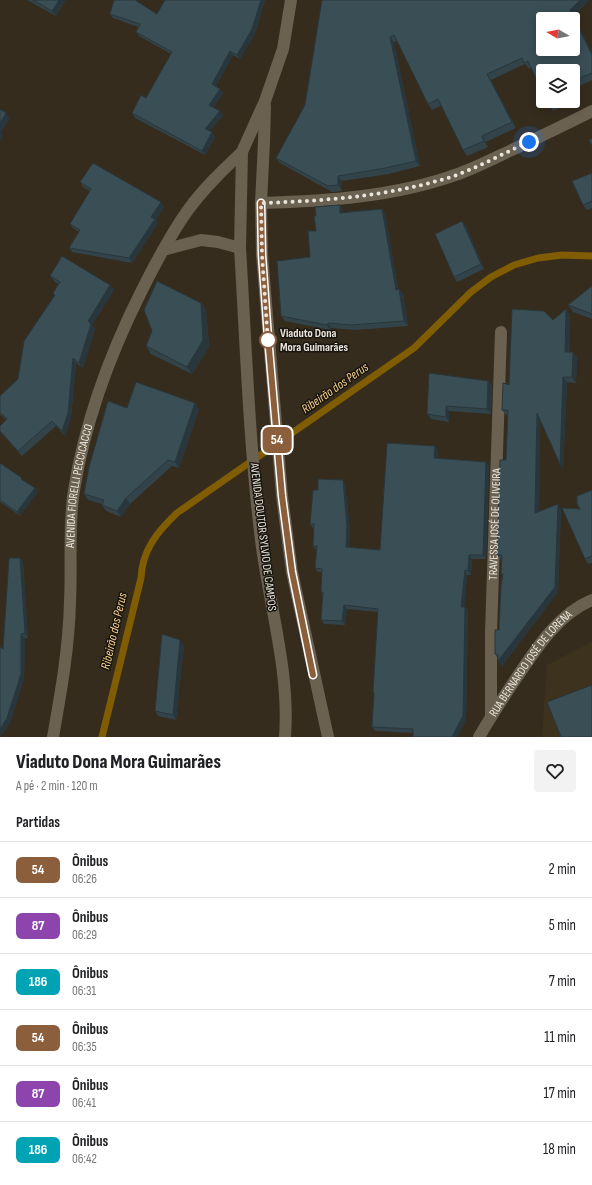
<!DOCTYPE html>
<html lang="pt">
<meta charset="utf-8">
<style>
:root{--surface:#fff;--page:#f2f2f2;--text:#202124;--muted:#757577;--line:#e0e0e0}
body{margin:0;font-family:"Sofia Sans Condensed",sans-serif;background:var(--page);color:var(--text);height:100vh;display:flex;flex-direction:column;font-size:15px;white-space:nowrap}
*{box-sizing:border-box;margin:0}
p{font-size:13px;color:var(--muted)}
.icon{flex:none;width:22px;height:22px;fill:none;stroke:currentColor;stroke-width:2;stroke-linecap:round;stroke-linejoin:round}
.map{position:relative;height:737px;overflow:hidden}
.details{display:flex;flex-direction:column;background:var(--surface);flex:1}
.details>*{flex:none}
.badge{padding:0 8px;border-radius:6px;font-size:14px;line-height:26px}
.needle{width:26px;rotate:280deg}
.tools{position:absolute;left:536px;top:12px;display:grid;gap:8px}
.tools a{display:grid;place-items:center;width:44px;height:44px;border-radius:4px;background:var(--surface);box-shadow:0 2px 10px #0003;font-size:20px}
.you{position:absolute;width:20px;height:20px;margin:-10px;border:3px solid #fff;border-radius:50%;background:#1a73e8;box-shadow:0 0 0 6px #1a73e833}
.map>.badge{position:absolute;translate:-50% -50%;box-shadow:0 0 0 2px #fff}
h2{padding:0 16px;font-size:15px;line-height:36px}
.round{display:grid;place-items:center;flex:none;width:42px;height:42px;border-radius:4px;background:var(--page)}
.head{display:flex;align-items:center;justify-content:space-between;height:68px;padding:0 16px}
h1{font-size:19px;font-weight:800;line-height:30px}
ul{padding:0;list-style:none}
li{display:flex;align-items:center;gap:12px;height:56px;padding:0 16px;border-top:1px solid var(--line)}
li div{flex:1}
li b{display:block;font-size:15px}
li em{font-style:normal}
li .badge{min-width:44px;font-weight:700;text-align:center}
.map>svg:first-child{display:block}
.built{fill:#3d321d}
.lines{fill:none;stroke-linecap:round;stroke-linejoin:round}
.stream{stroke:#805c02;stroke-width:7}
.minor{stroke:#6b6151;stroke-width:12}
.secondary{stroke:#6b6151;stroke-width:12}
.wall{fill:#324349}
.shaded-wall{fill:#29373c}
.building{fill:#3a4e55;stroke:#29373c;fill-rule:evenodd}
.line-casing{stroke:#fff;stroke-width:9}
.line{stroke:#8b5e3c;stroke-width:6}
.walk{stroke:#eae5dc;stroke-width:4;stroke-dasharray:0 7.2}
.stop-dot{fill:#fff;stroke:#8b5e3c;stroke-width:2}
.labels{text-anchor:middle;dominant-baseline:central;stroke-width:3;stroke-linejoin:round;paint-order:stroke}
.stop-label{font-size:12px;font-weight:bold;fill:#eae5dc;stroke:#19150f;text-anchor:start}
.street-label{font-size:12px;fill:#eae5dc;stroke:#19150f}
.water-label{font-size:13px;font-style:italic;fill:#f6d18d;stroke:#19150f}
</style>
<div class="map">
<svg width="592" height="737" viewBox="0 0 592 737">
<rect width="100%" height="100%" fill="#352c1e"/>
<path class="built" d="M592 642V737H542L547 665Z"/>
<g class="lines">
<path class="stream" d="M102 737 141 578C142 550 158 531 177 513L414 348 471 292 491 277 514 265 538 258 562 255 592 256"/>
<g class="minor">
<path d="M261 203C326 201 393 197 455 175 476 168 496 157 516 148 541 136 567 124 592 111"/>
<path d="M163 250 201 240 218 242 240 248"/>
<path id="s1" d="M491 717V632L501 332"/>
<path id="s2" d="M53 737C61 692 69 647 70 602 72 564 68 527 74 490 85 422 110 354 141 292 155 264 170 235 188 210 204 188 223 170 242 152"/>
<path id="s3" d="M479 737C490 718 501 701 513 683 534 652 557 614 592 600"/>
</g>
<g class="secondary">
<path d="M265 106 264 142 261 203 262 255 282 496 292 572 328 737"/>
<path d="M285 737C290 671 269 605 261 540 249 443 246 345 240 248L242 152 265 101 283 49 291 0"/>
</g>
</g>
<g class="wall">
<path d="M27 0H64L65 1 56 16Z"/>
<path d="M165 0H265L255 34 240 59 233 55 216 86 220 89 223 93 213 108 220 111 223 116 209 131 212 132 215 137 205 155 135 118 132 113 146 98 171 54 139 36 136 32 138 27 113 18 110 14H157Z"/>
<path d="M322 0H589L574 16 592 53V80L573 89V71L531 68 529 69 525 64 491 80 516 128 486 142 488 147 467 156 463 150 442 105 432 110 428 104 397 41 394 42 420 166 389 174 342 181V191L332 192 280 163 276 158 305 105Z"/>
<path d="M573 95 575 100 573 101Z"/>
<path d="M547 101H573L553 111Z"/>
<path d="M592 173V208L587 210 583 205Z"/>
<path d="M80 182 164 207 156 220 158 223 132 263 72 252 69 248 79 232 73 228 70 224 90 191 83 187Z"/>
<path d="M340 205 343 210V212L382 209 385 214 398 289H399L403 294 408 326 355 330 331 328 330 330 285 321 281 316 310 257 316 231V216Z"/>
<path d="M466 226 484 269 457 282 454 277Z"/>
<path d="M50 276 110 285 114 290 92 325 95 329 83 368 76 363 71 418 65 436 56 426 22 456 0 432V426L6 420 0 414V396L18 379 55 295 53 293 58 284 54 281Z"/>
<path d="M592 286V319L573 312 568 305Z"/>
<path d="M201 303 206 310 209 347 192 374 151 354 146 346Z"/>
<path d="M570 314 569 352H573L577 357 576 383 567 382 563 469 560 464 540 421 539 511 561 509 558 592 502 666 498 661V659L495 654 499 630 502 576 501 574V560L497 555 506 460 508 415H506L502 410 509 385 553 320Z"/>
<path d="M488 381 492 386 491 414 449 411V422L431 419 427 414Z"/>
<path d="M127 408 199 409 179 468 172 466 130 504 121 517 106 511 102 505V504L88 500 84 494Z"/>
<path d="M438 450 437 459 486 462 489 466 486 559H472L471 575H467L464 607H465L468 611 466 720 457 737H413V733L375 731 372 727 374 694 373 692 378 612 347 609 345 625 324 624 321 620 323 595 321 592 322 572H318L315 568 317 550H316L313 546 314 528H313L310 524 318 490 345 484 350 530 349 548 380 550Z"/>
<path d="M0 463 25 482 35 488 38 492 20 516 0 502Z"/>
<path d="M592 490V563L588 564 585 559Z"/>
<path d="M20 558 23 562 28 638H25L24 679 10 723 0 737 3 649Z"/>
<path d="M184 645 176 720 158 716 155 711Z"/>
</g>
<g class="shaded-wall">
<path d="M59 0H64L65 1 56 16 52 11Z"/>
<path d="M261 0H265L255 34 240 59 237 55Z"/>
<path d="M580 0H589L574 16 592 53V55L570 10Z"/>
<path d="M390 37 394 42 420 166 416 161Z"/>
<path d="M230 51 233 55 215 88 212 84Z"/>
<path d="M487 74 491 80 516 128 512 122Z"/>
<path d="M220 89 223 93 212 109 209 105Z"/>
<path d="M220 111 223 116 208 133 205 129Z"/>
<path d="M6 113 10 118 1 133 3 136 0 141V123Z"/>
<path d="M212 132 215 137 205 155 202 151Z"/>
<path d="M482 136 486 142 488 147 484 141Z"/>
<path d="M338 176 342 181V191L338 185Z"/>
<path d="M161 202 164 207 156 220 158 223 132 263 129 258 151 217Z"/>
<path d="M340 205 343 210 344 218 340 213Z"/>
<path d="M382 209 385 214 399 295 396 290Z"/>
<path d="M462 221 466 226 484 269 481 264Z"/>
<path d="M110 285 114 290 92 325 95 329 83 368 79 363 88 321Z"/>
<path d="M399 289 403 294 408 326 404 321Z"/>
<path d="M201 303 206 310 209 347 192 374 187 367Z"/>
<path d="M566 309 570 314 568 357 565 352Z"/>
<path d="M328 323 331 328 330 330 327 325Z"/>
<path d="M573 352 577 357 576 383 572 377Z"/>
<path d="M73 358 76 363 71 418 65 436 62 431Z"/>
<path d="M563 377 567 382 563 469 560 464Z"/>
<path d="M488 381 492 386 491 414 487 409Z"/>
<path d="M195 403 199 409 179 468 175 462Z"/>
<path d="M446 406 449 411V422L446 417Z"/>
<path d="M537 413 540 418 539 518 535 513Z"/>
<path d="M435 446 438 450 437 463 434 458Z"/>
<path d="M486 462 489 466 486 559 483 555Z"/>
<path d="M343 480 345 484 350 530 349 551 346 547Z"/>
<path d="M35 488 38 492 20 516 17 512Z"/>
<path d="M126 498 130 504 121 517 117 511Z"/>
<path d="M558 504 561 509 558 592 502 666 498 661Z"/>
<path d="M469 555 472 559 471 575 468 571Z"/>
<path d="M20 558 23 562 28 638 25 633Z"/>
<path d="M465 570 467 575 464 611 461 607Z"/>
<path d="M344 605 347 609 345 625 342 621Z"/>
<path d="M465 607 468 611 466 720 457 737H452Z"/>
<path d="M21 634 25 638 24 679 10 723 0 737V729Z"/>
<path d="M180 640 184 645 176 720 173 715Z"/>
</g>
<g class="building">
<path d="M33 0H59L52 11Z"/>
<path d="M114 0H135L157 14 165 0H261L252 29 237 55 230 51 212 84 220 89 209 105 220 111 205 129 212 132 202 151 132 113 141 95 146 98 172 52 136 32 140 24 110 14Z"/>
<path d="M322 0H580L570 10 592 55V73L573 81V71H543V94L528 61 524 63 522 58 487 74 512 122 482 136 484 141 463 150 438 99 428 104 394 35 390 37 416 161 385 168 338 176V185L328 186 276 158 305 105ZM543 19H573V49H543Z"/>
<path d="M547 101H557L549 105Z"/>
<path d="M0 109 6 113 0 123Z"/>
<path d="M592 138V146L589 140Z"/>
<path d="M93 163 161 202 151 217 155 219 129 258 69 248 80 230 70 224 91 189 80 182Z"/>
<path d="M592 173V201L583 205 572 181Z"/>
<path d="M340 205V213L382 209 396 290 399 289 404 321 351 325 328 323 327 325 281 316 277 261 310 257 308 231H316L314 216H316L315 207Z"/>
<path d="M462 221 481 264 454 277 435 234Z"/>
<path d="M62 256 110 285 88 321 91 324 79 363 73 358 68 413 62 431 52 421 18 451 0 431V426L7 419 0 412V396L18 379 24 341 55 295 53 293 60 282 50 276Z"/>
<path d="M157 281 201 303 203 340 187 367 146 346 152 331 144 310Z"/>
<path d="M592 286V314L568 305Z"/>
<path d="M512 309 544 311 553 320 566 309 565 352H573L572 377H563L560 464 537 413 535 513 558 504 555 587 498 661V655L495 654V630H499L501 586 503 574H501L502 555H497L500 460H506L508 410H502L503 383 509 385Z"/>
<path d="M429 373 488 381 487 409 446 406V417L427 414Z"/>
<path d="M136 382 195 403 175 462 168 460 126 498 117 511 102 505 104 500 84 494 89 467 108 401 127 408Z"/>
<path d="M387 443 435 446 434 458 486 462 483 555H469L468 571 465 570 461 607H465L463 716 452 737H413V729L372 727 374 693 373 692 378 609 344 605 342 621 321 620 323 592H321L322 569 315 568 317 546H313L314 524H310L313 490H318V479L343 480 347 526 346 547 380 550Z"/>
<path d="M0 463 22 478 21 479 35 488 17 512 0 500Z"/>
<path d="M592 490V556L585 559 562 508 580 509 577 504V496Z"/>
<path d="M9 558H20L25 633 21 634V674L7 718 0 729V647L3 649Z"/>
<path d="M162 634 180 640 173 715 155 711Z"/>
<path d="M592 685V737H561L547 702Z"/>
</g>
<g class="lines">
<g class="line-casing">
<path id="line" d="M261 203 262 255 268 337 282 496 292 572 313 675"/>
</g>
<use href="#line" class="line"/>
<path class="walk" d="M268 340V342L262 255 261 203C326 201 391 196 454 176 479 167 504 153 529 142"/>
</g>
<circle class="stop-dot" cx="268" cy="340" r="8"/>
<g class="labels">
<g class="stop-label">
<text x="280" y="333">Viaduto Dona<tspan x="280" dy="14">Mora Guimarães</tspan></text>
</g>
<g class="street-label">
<text stroke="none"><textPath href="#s2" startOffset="253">AVENIDA FIORELLI PECCICACCO</textPath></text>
<text stroke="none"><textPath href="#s1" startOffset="193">TRAVESSA JOSÉ DE OLIVEIRA</textPath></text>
<text transform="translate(263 537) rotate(83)">AVENIDA DOUTOR SYLVIO DE CAMPOS</text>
<text stroke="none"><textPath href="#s3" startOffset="90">RUA BERNARDO JOSÉ DE LORENA</textPath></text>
</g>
<g class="water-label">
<text transform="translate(335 388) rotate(-35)">Ribeirão dos Perus</text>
<text transform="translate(114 631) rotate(-77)">Ribeirão dos Perus</text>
</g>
</g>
</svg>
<div class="tools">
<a><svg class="needle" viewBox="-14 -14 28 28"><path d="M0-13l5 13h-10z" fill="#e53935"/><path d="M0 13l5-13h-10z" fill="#757577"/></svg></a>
<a><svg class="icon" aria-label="layers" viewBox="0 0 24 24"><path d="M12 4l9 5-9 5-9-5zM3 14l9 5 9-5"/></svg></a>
</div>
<div class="you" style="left:529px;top:142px"></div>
<b class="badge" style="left:277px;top:440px;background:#8b5e3c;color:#fff">54</b>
</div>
<section class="details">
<div class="head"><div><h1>Viaduto Dona Mora Guimarães</h1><p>A pé · 2 min · 120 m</p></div><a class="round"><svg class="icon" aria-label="heart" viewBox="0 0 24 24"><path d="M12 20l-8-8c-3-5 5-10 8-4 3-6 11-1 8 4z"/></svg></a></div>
<h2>Partidas</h2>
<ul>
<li><span class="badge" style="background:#8b5e3c;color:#fff">54</span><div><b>Ônibus</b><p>06:26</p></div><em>2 min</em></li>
<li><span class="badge" style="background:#8e44ad;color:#fff">87</span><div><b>Ônibus</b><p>06:29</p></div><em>5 min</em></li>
<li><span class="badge" style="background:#00a3b4;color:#fff">186</span><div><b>Ônibus</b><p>06:31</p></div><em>7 min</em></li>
<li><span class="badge" style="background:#8b5e3c;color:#fff">54</span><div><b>Ônibus</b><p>06:35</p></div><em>11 min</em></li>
<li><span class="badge" style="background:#8e44ad;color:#fff">87</span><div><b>Ônibus</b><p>06:41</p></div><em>17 min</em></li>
<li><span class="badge" style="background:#00a3b4;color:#fff">186</span><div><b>Ônibus</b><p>06:42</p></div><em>18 min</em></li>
</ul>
</section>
